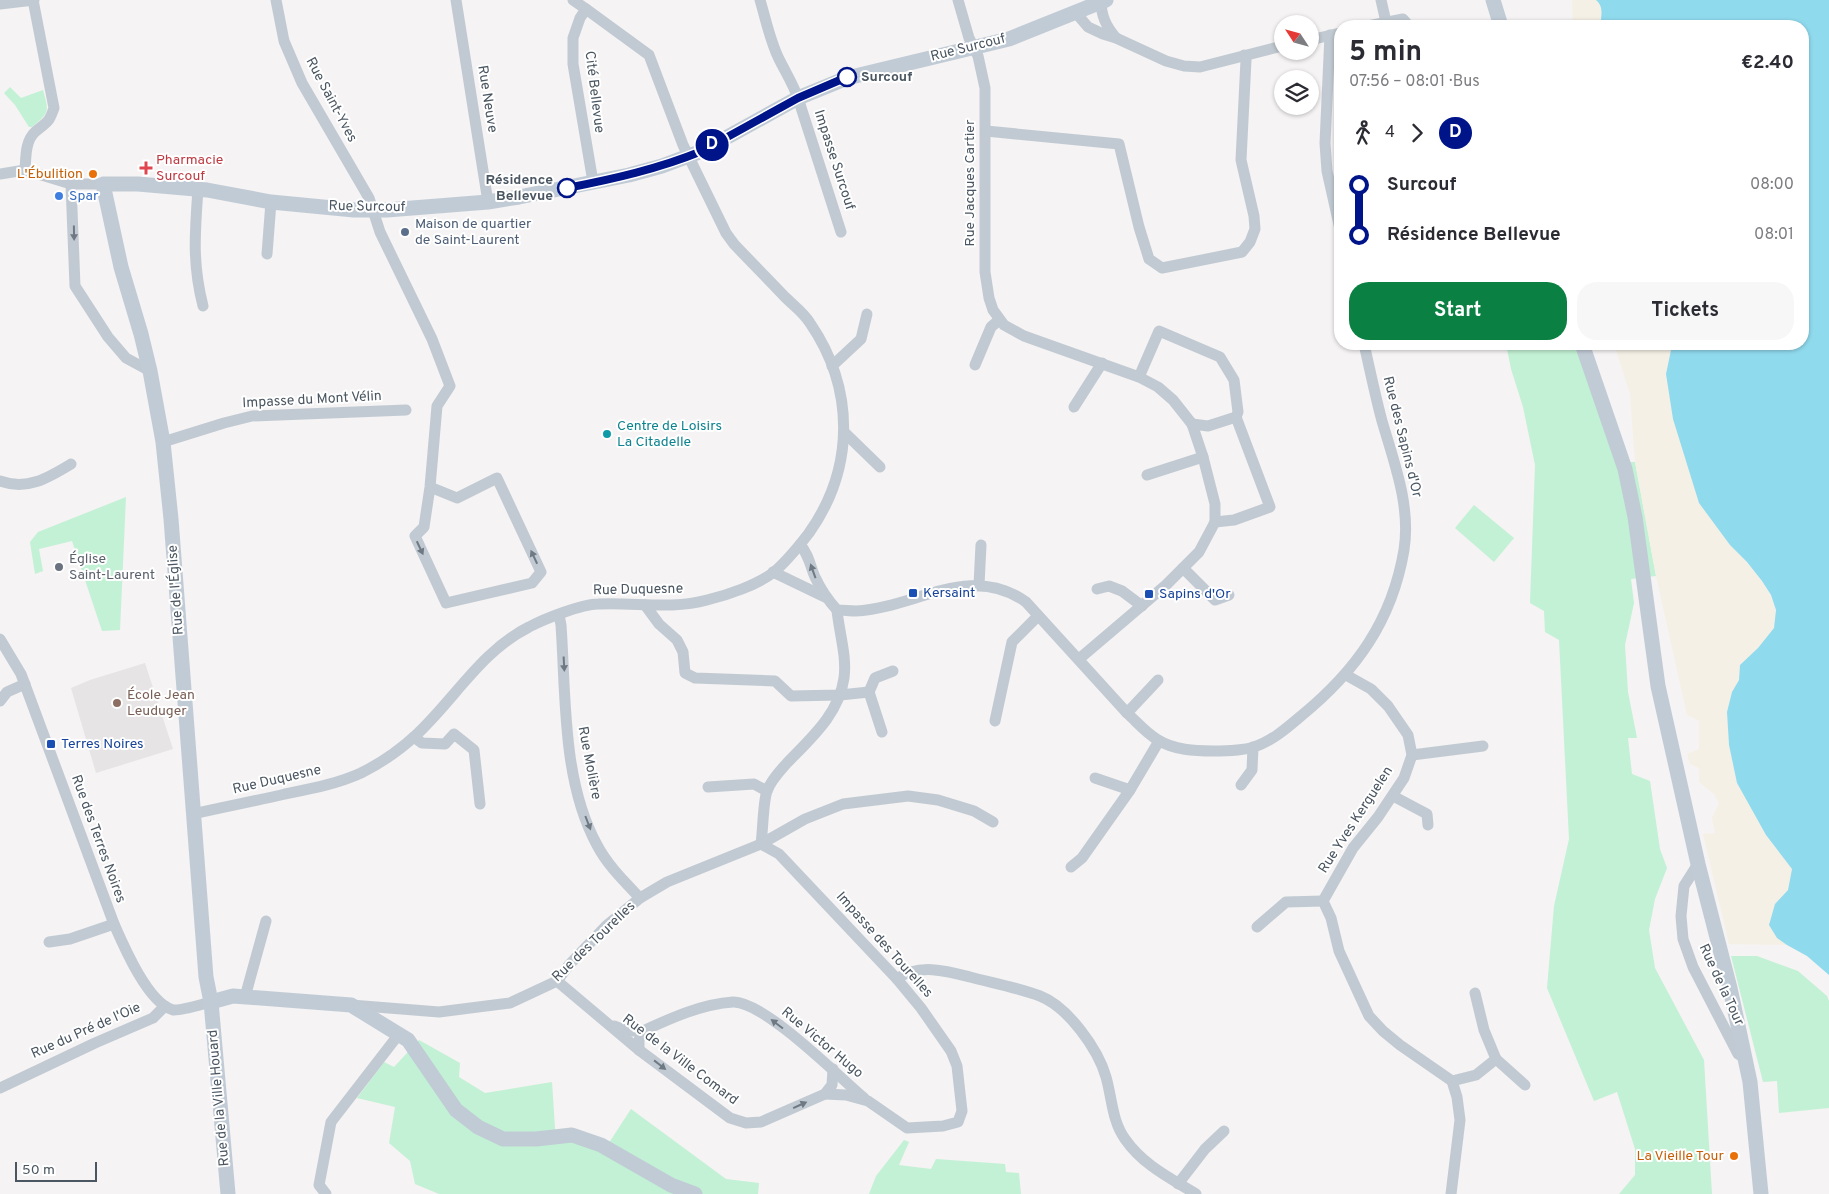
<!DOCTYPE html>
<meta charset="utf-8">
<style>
:root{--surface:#fff;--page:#f7f7f7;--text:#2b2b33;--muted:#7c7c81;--accent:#0b8043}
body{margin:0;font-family:Overpass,sans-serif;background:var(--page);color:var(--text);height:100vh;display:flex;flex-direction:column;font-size:19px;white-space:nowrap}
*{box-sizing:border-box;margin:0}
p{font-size:16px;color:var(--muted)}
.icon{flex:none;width:28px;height:28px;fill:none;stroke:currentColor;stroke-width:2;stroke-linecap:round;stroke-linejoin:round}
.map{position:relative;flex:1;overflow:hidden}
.details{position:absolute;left:1334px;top:20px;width:475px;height:330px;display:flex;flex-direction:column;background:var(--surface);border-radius:20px;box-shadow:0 1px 4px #0004}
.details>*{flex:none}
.badge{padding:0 10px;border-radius:16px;font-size:18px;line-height:32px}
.needle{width:32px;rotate:306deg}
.fabs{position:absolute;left:1274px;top:15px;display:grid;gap:10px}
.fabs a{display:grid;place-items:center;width:45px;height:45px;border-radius:50%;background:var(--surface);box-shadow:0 1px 4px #0004;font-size:25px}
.scale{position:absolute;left:15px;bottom:12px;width:82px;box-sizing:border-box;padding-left:5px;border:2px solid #4a5661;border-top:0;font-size:14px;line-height:18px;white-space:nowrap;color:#4a5661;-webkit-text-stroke:4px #fff;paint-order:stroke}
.map>.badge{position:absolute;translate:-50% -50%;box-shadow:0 0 0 2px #fff}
.legs{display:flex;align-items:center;gap:8px;height:55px;padding:0 15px;font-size:16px}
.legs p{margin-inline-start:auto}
.summary{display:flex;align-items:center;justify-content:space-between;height:85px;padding:0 15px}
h1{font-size:28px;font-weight:700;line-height:38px}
.cta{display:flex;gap:10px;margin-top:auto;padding:10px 15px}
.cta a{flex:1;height:58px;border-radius:20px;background:var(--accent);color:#fff;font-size:20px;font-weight:700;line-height:58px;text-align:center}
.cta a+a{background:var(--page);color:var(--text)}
ul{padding:0 15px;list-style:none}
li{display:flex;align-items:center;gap:18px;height:50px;font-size:19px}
li i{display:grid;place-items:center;width:8px;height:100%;margin:0 6px;background:currentColor}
li i::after{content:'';width:12px;height:12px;margin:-6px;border:4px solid;border-radius:50%;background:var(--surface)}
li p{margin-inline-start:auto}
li:first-child i{background:linear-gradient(#0000 50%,currentColor 0)}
li:last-child i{background:linear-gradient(currentColor 50%,#0000 0)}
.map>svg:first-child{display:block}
.education{fill:#e6e4e5}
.green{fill:#c3f1d5}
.sand{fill:#f5f0e5}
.water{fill:#90daee}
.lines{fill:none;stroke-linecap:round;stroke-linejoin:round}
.street{stroke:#c1cad2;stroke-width:11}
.secondary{stroke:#c1cbd6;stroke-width:15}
.oneway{fill:#6e7983}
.line-1-casing{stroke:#fff;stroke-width:11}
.line-1{stroke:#001489;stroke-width:8}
.stop-1-dot{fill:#fff;stroke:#001489;stroke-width:2.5}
.health-dot{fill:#e0444e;stroke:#fff;stroke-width:2}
.food-dot{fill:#e8710a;stroke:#fff;stroke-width:2}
.shop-dot{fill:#3f7fe0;stroke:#fff;stroke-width:2}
.service-dot{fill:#5c6f8a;stroke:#fff;stroke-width:2}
.culture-dot{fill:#0f9aa8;stroke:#fff;stroke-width:2}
.worship-dot{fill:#6b7280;stroke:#fff;stroke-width:2}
.transit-dot{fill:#1a4fb4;stroke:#fff;stroke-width:2}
.education-dot{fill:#8d6e63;stroke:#fff;stroke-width:2}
.labels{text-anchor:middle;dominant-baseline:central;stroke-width:4;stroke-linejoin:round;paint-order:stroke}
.street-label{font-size:14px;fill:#4a5661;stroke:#fff}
.stop-label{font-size:14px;font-weight:bold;fill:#4a5661;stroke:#fff;text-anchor:start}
.health-label{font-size:14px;fill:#be3a42;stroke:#fff;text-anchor:start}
.food-label{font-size:14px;fill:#c56008;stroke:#fff;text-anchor:end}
.shop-label{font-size:14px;fill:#366cbe;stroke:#fff;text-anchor:start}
.service-label{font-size:14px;fill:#4e5e75;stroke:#fff;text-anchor:start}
.culture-label{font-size:14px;fill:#0d838f;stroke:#fff;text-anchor:start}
.worship-label{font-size:14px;fill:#5b616d;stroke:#fff;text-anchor:start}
.transit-label{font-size:14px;fill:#164399;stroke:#fff;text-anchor:start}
.education-label{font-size:14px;fill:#785e54;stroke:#fff;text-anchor:start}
</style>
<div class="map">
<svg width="1829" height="1194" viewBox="0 0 1829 1194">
<rect width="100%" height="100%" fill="#f5f3f3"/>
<path class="education" d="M145 663 173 749 96 773 71 688 90 680Z"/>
<g class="green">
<path d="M10 87 21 98 43 90C49 112 50 112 32 127H29L15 105 4 93Z"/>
<path d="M1506 344H1575L1618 462H1635L1656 576 1631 579 1634 603 1625 645 1628 692 1637 738H1628L1632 774 1650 781 1660 849 1667 868 1655 899 1649 930 1655 968 1704 1060 1712 1194H1619L1635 1175V1149L1617 1092 1594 1101 1547 988 1554 906 1569 839 1559 640 1545 632 1544 611 1530 603 1535 465 1523 407 1511 369Z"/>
<path d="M126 497 120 630 102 631 72 541 39 549 43 571 35 574 30 542 38 532Z"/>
<path d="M1474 505 1514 538 1494 562 1455 528Z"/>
<path d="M1731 956H1757L1798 971 1827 996 1829 1001V1108L1779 1113 1777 1081 1763 1082Z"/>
<path d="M419 1040 460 1063 459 1077 485 1093 552 1082 556 1143 573 1142 603 1152 631 1109 726 1179 759 1183 758 1194H439L415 1184 410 1161 389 1143 395 1107 357 1098 384 1062 394 1067Z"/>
<path d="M904 1140 909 1142 899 1165 931 1169 936 1159 1005 1164 1006 1172 1019 1173 1021 1194H869L876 1176Z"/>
</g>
<g class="sand">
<path d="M1572 0H1596C1605 8 1600 16 1601 26H1573Z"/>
<path d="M1614 344H1670L1671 350 1666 374 1730 545C1748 563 1785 600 1774 628 1771 638 1748 659 1740 665L1739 680 1732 692 1727 712 1729 745 1737 783 1766 835 1792 869 1788 890 1775 904 1777 938 1787 945 1729 944 1703 834 1715 833 1712 818 1719 803 1714 794 1699 782V768L1690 764 1687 754 1699 749V721L1687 715 1656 576 1635 462 1630 394Z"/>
</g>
<path class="water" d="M1596 0H1829V975L1807 956 1787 945 1777 938 1769 925 1775 904 1788 890 1792 869 1766 835 1737 783 1729 745 1727 712 1732 692 1739 680 1740 665 1758 648 1774 628 1776 610 1771 595 1762 581 1747 562 1730 545 1699 503 1673 419 1666 374 1671 350 1670 344H1802V26H1601C1600 16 1605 8 1596 0Z"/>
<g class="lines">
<g class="street">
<path d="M276 0 284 41 302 83 369 198 380 232 432 339 450 386 437 406 430 487 424 527 415 536 446 603 532 583 541 572 497 478 457 498 430 487"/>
<path d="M456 0 488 202"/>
<path d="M573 0 586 9"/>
<path d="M760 0C766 20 770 41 779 59 786 73 793 84 798 98L841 232"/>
<path d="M958 0 969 38 978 56 985 88V272L989 298 993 310 1004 325 1024 336 1139 377 1158 387 1173 400 1192 424 1203 457 1215 504V522L1199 552 1166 585 1079 659"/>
<path d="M1101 0C1101 16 1106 26 1116 38"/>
<path d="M1381 0 1386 22"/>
<path d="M0 4 34 0"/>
<path d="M1076 13 1088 27 1103 34 1116 38 1166 61 1184 66 1200 67 1282 46"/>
<path d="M1368 26 1403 19 1409 26"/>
<path d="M1330 35 1325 143 1327 171 1340 229"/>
<path d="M1310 40 1340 33"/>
<path d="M986 131 1119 144 1139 227 1149 259 1162 268 1242 252 1250 242 1255 229 1254 216 1241 160 1246 60 1244 55"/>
<path d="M25 170C26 158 25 141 35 132 47 121 48 125 54 108L33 0"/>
<path d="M0 174 25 170 71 184H103"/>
<path d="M71 184 75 286 108 337 126 358 150 371"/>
<path d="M198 189C195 232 192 263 203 306"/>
<path d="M267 254 271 202"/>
<path d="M975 365 991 327 999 320"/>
<path d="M832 366 861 339 867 314"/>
<path d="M1139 377 1159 331 1220 357 1234 380 1238 412 1236 417 1208 426 1192 424"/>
<path d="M1074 407 1102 363"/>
<path d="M844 432 880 467"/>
<path d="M163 442 224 423 252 416 406 410"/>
<path d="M1147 475 1203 457"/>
<path d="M0 481C27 491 48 478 71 464"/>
<path d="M1215 522 1234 520 1270 507 1236 417"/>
<path d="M800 545C809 554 810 566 815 577 821 590 827 599 837 610 843 610 850 611 856 611 915 608 970 562 1026 602L1127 713C1137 722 1146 733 1158 740 1174 750 1195 751 1213 751 1226 751 1241 751 1254 747 1272 741 1287 728 1301 716 1356 671 1392 621 1404 550 1411 506 1394 462 1382 421 1375 395 1370 370 1364 344"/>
<path d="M1183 568 1215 600 1229 595"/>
<path d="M773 572 825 597"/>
<path d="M979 585 981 545"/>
<path d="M1097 589 1109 586 1122 591 1142 606"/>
<path d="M645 605 659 624 677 640 683 652 685 673 695 678 775 681 791 696 840 695 869 692 882 732"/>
<path d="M559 615 561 625C566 696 562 781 597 845 608 866 625 882 640 898"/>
<path d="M0 639 21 674 114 924C124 947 148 1003 173 1010 181 1011 203 1004 211 1002"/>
<path d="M1346 675 1371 689 1388 706 1408 735 1412 755 1404 778 1378 817 1353 848 1323 901 1331 918 1339 951 1369 1016 1383 1031 1400 1045 1452 1081 1457 1097 1460 1120 1451 1194"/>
<path d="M869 692 875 678 893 671"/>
<path d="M0 701 7 692 25 684"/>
<path d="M1127 713 1158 680"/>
<path d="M995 721 1012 642 1038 616"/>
<path d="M414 737 422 743 445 744 454 734 474 750 480 804"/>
<path d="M1412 755 1483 746"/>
<path d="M1095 778 1130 790"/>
<path d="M1241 785 1252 770 1253 747"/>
<path d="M708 787 754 784 767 791"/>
<path d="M1393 796 1427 814 1428 825"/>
<path d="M193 814C224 807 255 801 285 794 310 789 337 784 361 773 381 763 400 750 416 735 454 700 481 651 529 627 544 619 582 604 598 604 635 602 671 610 707 600 728 595 757 585 774 572 787 561 799 546 809 533 855 468 855 389 810 323 804 313 793 305 785 297 768 279 751 262 734 244L726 233 683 145 649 55 586 9 580 18 573 38V64L593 182"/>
<path d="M761 844 779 854 897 979 921 1008 951 1051 957 1066 962 1111 958 1122 943 1126 907 1128 868 1101 846 1095 825 1094"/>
<path d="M761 844C763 830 763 802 767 791 771 780 780 771 787 763 811 738 839 714 844 678 847 656 839 632 837 610"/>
<path d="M1698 864 1684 886 1681 916 1683 939 1693 967 1738 1054 1745 1058"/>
<path d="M1071 867 1082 858 1130 790 1159 741"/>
<path d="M1257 927 1286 902 1323 901"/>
<path d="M49 942 70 939 114 924"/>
<path d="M897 979C918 963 947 971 970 977 993 983 1019 988 1040 996 1068 1007 1098 1049 1106 1077 1112 1098 1112 1121 1125 1139 1143 1165 1170 1178 1196 1194"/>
<path d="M557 981 639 1050 730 1118 746 1123 761 1122 825 1094 832 1085 833 1069"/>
<path d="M245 997 266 921"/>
<path d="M351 1005 439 1012 510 1003 557 981 569 965 606 926 640 898 667 882 761 844 805 819 843 804 908 796 938 800 974 811 993 822"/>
<path d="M614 1026 627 1031H643"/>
<path d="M639 1050V1040L643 1031C671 1018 702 1004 733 1002 764 1001 839 1077 864 1098"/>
<path d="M1496 1059 1525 1085"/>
<path d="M1452 1081 1476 1075 1496 1059 1484 1030 1475 993"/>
<path d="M0 1088 95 1043 153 1018 165 1006"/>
<path d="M1178 1184 1205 1149 1224 1131"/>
<path d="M326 1194 319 1185 331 1122 399 1034"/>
</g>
<g class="secondary">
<path d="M1493 0 1501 26"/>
<path d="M1582 344 1625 469 1635 517 1658 686 1698 864 1730 988 1750 1082 1761 1194"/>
<path d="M211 1002 233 996 351 1005 408 1040 456 1110 478 1127 503 1139H536L572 1135 601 1145 671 1185 695 1194"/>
<path d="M228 1194 211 1002 206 977 171 519 163 442 150 371 141 334 121 267 103 184H138L207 190 271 202 354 210H387L488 202 519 197 629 175 662 166 702 151 798 98 847 78 1009 39 1106 0"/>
</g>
</g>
<defs><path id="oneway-solid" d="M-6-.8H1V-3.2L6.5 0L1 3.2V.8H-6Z" transform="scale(1.25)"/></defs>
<g class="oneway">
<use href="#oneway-solid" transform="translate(74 233) rotate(89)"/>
<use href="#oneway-solid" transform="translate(420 548) rotate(65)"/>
<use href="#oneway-solid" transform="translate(534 557) rotate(-115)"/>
<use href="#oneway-solid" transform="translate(813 571) rotate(-110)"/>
<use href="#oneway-solid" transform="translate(564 664) rotate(87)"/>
<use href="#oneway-solid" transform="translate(588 823) rotate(69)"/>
<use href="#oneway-solid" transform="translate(777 1024) rotate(-143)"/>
<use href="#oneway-solid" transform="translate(660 1065) rotate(38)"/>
<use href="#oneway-solid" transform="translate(800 1105) rotate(-24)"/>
</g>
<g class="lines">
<g class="line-1-casing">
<path id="line-1" d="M567 188C613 179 658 169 702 151L798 98 847 77"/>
</g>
<use href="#line-1" class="line-1"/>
</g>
<g class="stop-1-dot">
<circle cx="847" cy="77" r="9"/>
<circle cx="567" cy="188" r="9"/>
</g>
<path class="health-dot" d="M143.5 160.5h5v5h5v5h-5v5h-5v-5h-5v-5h5z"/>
<g class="food-dot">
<circle cx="93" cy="174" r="5"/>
<circle cx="1734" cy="1156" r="5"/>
</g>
<circle class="shop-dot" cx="59" cy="196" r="5"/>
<circle class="service-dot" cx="405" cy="232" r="5"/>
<circle class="culture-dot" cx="607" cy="434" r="5"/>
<circle class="worship-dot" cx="59" cy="567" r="5"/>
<g class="transit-dot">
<rect x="908" y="588" width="10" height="10" rx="2.5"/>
<rect x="1144" y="589" width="10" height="10" rx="2.5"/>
<rect x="46" y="739" width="10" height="10" rx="2.5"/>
</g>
<circle class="education-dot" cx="117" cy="703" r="5"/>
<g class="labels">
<g class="street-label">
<text transform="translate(968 48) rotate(-14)">Rue Surcouf</text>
<text transform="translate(594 92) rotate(83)">Cité Bellevue</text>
<text transform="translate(487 99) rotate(81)">Rue Neuve</text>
<text transform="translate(331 100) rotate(62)">Rue Saint-Yves</text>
<text transform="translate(834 160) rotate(72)">Impasse Surcouf</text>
<text transform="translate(970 183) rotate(-90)">Rue Jacques Cartier</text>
<text transform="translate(367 207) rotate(1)">Rue Surcouf</text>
<text transform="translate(312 400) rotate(-3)">Impasse du Mont Vélin</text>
<text transform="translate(1402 437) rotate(76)">Rue des Sapins d'Or</text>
<text transform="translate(176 590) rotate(-94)">Rue de l'Église</text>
<text transform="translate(638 590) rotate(-1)">Rue Duquesne</text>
<text transform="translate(589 763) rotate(79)">Rue Molière</text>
<text transform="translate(277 780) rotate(-13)">Rue Duquesne</text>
<text transform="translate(1356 820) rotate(-57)">Rue Yves Kerguelen</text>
<text transform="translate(98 839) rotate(70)">Rue des Terres Noires</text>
<text transform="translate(594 942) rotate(-44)">Rue des Tourelles</text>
<text transform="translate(884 945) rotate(48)">Impasse des Tourelles</text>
<text transform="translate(1721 985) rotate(65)">Rue de la Tour</text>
<text transform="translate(86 1031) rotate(-24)">Rue du Pré de l'Oie</text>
<text transform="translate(822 1043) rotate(40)">Rue Victor Hugo</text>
<text transform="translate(680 1060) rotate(37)">Rue de la Ville Comard</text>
<text transform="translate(219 1098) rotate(-95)">Rue de la Ville Houard</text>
</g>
<g class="stop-label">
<text x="861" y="77">Surcouf</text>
<text x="553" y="180" text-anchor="end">Résidence<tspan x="553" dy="16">Bellevue</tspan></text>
</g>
<g class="health-label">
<text x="156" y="160">Pharmacie<tspan x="156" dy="16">Surcouf</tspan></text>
</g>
<g class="food-label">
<text x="83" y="174">L'Ébulition</text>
<text x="1724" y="1156">La Vieille Tour</text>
</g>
<g class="shop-label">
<text x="69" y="196">Spar</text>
</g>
<g class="service-label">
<text x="415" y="224">Maison de quartier<tspan x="415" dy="16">de Saint-Laurent</tspan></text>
</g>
<g class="culture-label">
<text x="617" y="426">Centre de Loisirs<tspan x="617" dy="16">La Citadelle</tspan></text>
</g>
<g class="worship-label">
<text x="69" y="559">Église<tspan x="69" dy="16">Saint-Laurent</tspan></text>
</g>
<g class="transit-label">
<text x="923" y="593">Kersaint</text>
<text x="1159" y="594">Sapins d'Or</text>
<text x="61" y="744">Terres Noires</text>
</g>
<g class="education-label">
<text x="127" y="695">École Jean<tspan x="127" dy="16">Leuduger</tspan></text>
</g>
</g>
</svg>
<div class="fabs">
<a><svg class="needle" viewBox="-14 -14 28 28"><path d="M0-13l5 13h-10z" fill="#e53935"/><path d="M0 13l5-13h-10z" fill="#7c7c81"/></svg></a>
<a><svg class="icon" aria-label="layers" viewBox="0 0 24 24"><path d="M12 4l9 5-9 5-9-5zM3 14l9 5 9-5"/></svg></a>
</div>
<div class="scale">50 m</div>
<b class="badge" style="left:712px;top:145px;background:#001489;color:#fff">D</b>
<section class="details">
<div class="summary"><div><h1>5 min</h1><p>07:56 – 08:01 · Bus</p></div><b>€2.40</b></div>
<div class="legs"><svg class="icon" aria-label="walk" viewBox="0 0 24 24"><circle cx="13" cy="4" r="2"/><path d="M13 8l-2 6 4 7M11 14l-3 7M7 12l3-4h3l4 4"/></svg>4<svg class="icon" aria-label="forward" viewBox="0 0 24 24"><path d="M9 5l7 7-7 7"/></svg><b class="badge" style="background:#001489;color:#fff">D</b></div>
<ul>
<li><i style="color:#001489"></i><b>Surcouf</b><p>08:00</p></li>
<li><i style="color:#001489"></i><b>Résidence Bellevue</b><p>08:01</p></li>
</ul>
<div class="cta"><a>Start</a><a>Tickets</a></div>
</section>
</div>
